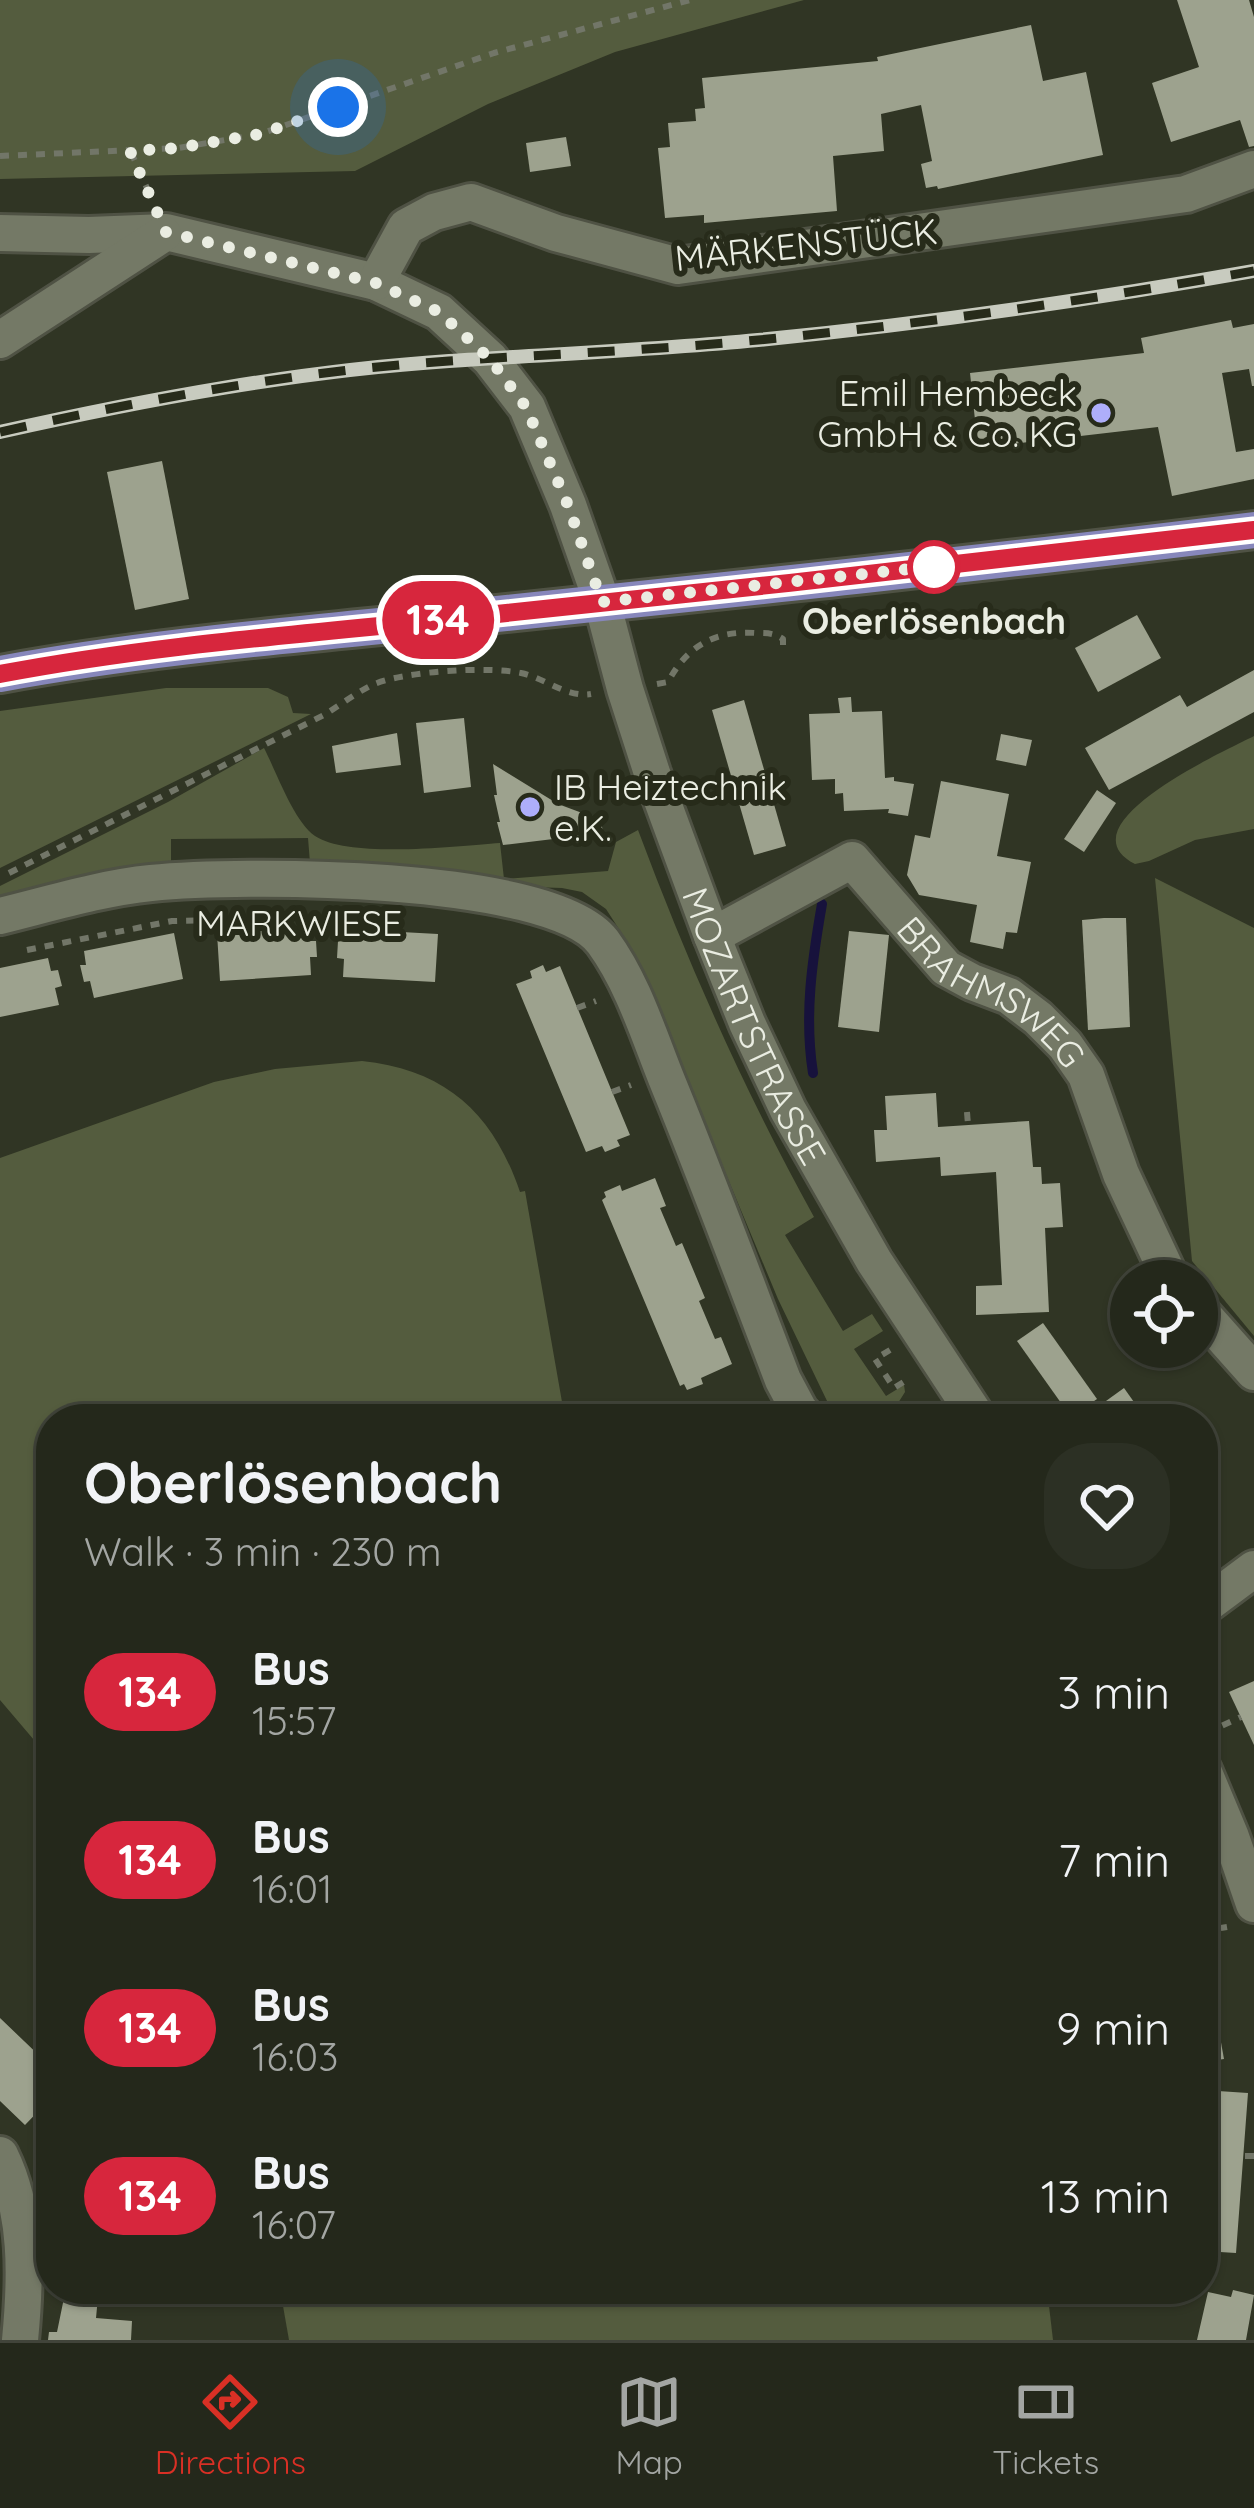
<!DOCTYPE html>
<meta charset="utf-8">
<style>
:root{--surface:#24281b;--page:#2c3024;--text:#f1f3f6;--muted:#a3a6a3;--line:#41443a;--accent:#d93025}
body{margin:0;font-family:Quicksand,sans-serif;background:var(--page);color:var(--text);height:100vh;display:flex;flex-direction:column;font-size:45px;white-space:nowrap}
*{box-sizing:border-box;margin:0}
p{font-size:39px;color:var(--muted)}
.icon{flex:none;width:66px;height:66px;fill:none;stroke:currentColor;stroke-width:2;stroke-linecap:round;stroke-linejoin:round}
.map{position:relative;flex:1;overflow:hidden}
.side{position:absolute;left:36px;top:1404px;width:1182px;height:900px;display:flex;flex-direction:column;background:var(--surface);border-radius:48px;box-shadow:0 3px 9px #0004,0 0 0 3px var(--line)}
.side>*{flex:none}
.badge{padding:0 24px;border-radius:39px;font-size:42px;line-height:78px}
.fabs{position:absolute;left:1110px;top:1260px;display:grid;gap:24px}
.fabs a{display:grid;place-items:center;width:108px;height:108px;border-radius:50%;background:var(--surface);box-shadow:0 3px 9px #0004,0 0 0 3px var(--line);font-size:60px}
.you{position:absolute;width:60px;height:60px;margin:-30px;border:9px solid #fff;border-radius:50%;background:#1a73e8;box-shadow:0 0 0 18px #1a73e833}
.map>.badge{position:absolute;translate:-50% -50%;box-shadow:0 0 0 6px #fff}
.round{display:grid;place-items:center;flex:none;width:126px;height:126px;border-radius:48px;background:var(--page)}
.summary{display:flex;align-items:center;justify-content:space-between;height:204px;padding:0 48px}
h1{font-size:57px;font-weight:800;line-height:90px}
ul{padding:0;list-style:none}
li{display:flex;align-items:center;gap:36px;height:168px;padding:0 48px}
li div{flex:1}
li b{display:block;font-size:45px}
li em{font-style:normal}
li .badge{min-width:132px;font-weight:700;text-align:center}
.dock{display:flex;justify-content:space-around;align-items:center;height:168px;border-top:3px solid var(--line);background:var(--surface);font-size:33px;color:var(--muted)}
.dock a{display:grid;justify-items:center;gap:6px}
.dock .on{color:var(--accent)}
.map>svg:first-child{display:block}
.green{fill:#545c3e}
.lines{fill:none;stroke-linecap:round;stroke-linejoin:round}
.stream{stroke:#17123c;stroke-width:10}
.building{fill:#9da28e}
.minor-casing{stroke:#4f5244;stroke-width:42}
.major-casing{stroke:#4f5244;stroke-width:42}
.path{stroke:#727668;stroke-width:6;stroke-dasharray:9 9;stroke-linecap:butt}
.minor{stroke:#747966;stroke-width:36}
.major{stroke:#8787bb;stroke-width:36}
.rail-casing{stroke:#c8cbbf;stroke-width:14}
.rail{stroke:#272b1a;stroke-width:9;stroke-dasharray:27;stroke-linecap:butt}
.line-casing{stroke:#fff;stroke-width:27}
.line{stroke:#d7263d;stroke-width:18}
.walk{stroke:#eaede2;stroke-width:12;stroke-dasharray:0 21.6}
.poi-dot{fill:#aeaefa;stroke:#272b1a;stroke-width:4.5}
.stop-dot{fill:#fff;stroke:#d7263d;stroke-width:6}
.labels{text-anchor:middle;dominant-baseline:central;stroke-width:12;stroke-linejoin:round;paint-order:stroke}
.street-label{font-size:36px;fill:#eaede2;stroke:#272b1a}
.poi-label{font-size:36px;fill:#eaede2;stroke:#272b1a;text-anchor:end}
.stop-label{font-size:36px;font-weight:bold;fill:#eaede2;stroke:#272b1a}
</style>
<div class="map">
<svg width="1254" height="2340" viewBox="0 0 1254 2340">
<rect width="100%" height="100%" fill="#303524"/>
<g class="green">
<path d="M0 0H804L615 52 488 104 355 171 0 179Z"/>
<path d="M166 688H268L288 697 293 713 311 714 0 868V711Z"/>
<path d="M1254 736V829L1195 840 1149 861 1135 864C1060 825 1227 750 1254 736Z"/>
<path d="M264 748C276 771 294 822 315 836 350 859 458 846 500 843L504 879 608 871 616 842 638 830C688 964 745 1092 814 1217L785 1235 843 1331 872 1314 883 1331 854 1349 886 1396 904 1385 905 1392 893 1411 872 1419 852 1417 828 1403 778 1299 633 951 606 909 582 892 562 888 501 886 310 863 308 838 171 839V865L0 901V886L168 802Z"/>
<path d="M1155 878 1254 928V1336L1192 1261Z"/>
<path d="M362 1061C446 1070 493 1113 520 1192L525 1191 565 1419H51V1760L0 1700V1158L214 1082 275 1069Z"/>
<path d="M280 2289H1047L1053 2340H289Z"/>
</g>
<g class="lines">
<path class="stream" d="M813 1073C804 1016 812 961 822 904"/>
</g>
<g class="building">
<path d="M1177 0H1249L1254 17V146L1249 147 1240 120 1171 142 1152 83 1199 67Z"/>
<path d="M1031 25 1043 81 1086 72 1103 155 938 189 937 186 926 188 921 164 932 161 921 105 881 114 884 151 833 156 837 211 704 223V215L665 218 658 148 670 147 668 123 696 121 695 109 705 108 702 78 878 61 877 57Z"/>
<path d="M566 137 571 166 530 172 526 143Z"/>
<path d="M1231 320 1233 328 1254 324V386H1252L1249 369 1222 373 1236 452 1254 449V479L1172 496 1158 427 978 448 970 373 1144 353 1141 338Z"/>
<path d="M162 461 189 599 135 610 107 472Z"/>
<path d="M1137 615 1161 658 1098 692 1075 648Z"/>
<path d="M1254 670V712L1109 790 1085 748 1180 695 1187 707Z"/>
<path d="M851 697 852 712 882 711 885 778 894 777V781L914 784 908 816 888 813 889 809 844 811 843 793 835 794V779L812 780 809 714 840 713 838 698Z"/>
<path d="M744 700 786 846 754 855 712 710Z"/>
<path d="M464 718 471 787 424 793 416 723Z"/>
<path d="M397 733 401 765 336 773 332 746Z"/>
<path d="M1001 734 1032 740 1026 766 996 760Z"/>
<path d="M493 764 558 804 601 820 603 833 503 845 497 822H500L494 795H497Z"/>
<path d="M941 781 1009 794 997 856 1031 862 1017 933 1006 932 1003 949 970 942 977 905 919 895 907 875 915 835 930 838Z"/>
<path d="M1097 790 1116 803 1084 852 1064 839Z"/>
<path d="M1104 918H1126L1130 1027 1088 1030 1082 920Z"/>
<path d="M308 928 309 941H316L317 957H310L311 975 220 981 217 933Z"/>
<path d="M346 929 438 934 435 982 343 977 344 959 337 958 338 941 345 942Z"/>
<path d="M849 931 889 935 879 1032 838 1027Z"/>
<path d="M174 933 183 979 94 998 90 981 84 982 80 965H86L84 951Z"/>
<path d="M48 958 51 971 58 970 62 986 55 988 59 1005 0 1017V968Z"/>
<path d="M543 965 546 972 560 966 630 1135 617 1140 620 1146 605 1152 602 1146 586 1152 516 984 532 978 530 971Z"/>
<path d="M936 1093 938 1127 1029 1121 1033 1167H1041L1042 1184 1060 1183 1063 1227 1045 1228 1049 1312 976 1315V1286L1002 1285 996 1172 941 1176 940 1157 876 1162 874 1130H887L885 1096Z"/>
<path d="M655 1178 666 1206 660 1208 676 1246 682 1243 705 1298 699 1301 715 1339 721 1337 732 1364 701 1378 703 1384 687 1390 684 1384 680 1386 602 1200 606 1197 604 1192 620 1185 622 1191Z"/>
<path d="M1043 1323 1097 1399 1071 1417 1017 1341Z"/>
<path d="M1124 1388 1146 1419H1081Z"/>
<path d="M1254 1681V1745L1229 1692Z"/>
<path d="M1215 2009 1224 2059 1203 2062V2011Z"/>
<path d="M0 2018 48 2064 42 2070 51 2079V2098L25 2125 0 2101Z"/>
<path d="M1203 2090 1248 2093 1236 2253 1204 2251 1207 2211 1216 2212 1217 2205H1203Z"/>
<path d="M1233 2290 1254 2295 1246 2340H1197L1208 2292 1231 2297Z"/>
<path d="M65 2293 98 2297 96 2318 132 2321 131 2340H48L49 2332H57Z"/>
</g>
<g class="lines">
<g class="minor-casing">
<g id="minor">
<path id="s1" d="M0 233 89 235 166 232 376 282 439 312 490 359 527 407 568 505 602 602 625 689 652 773 712 936 747 1023 788 1110 874 1261 978 1419"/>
<path d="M376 282 406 227 434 212 471 202 556 233 678 266 1186 194 1254 169"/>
<path d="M0 340 163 234"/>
<path d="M0 916C49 904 101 888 151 883 237 874 551 873 603 942 633 983 649 1036 668 1083 708 1181 745 1281 783 1380L799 1410 807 1419"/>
<path id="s2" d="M712 936 852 860 946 968 972 982 1009 996 1038 1018 1065 1045 1086 1075 1121 1174 1168 1274 1174 1281"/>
<path d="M1197 1308 1254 1372"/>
<path d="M1203 1607 1254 1569"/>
<path d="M1203 1770 1231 1837 1254 1904"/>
<path d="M0 2155C28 2212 26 2278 20 2340"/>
</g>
</g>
<g class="major-casing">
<path id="major" d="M0 674C158 645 318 633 478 616 737 589 996 562 1254 530"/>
</g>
<g class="path">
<path d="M131 152 150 195"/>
<path d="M0 156 178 148 260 134 494 53 690 0"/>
<path d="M657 684 668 682C687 646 715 630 756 633 768 633 774 633 783 639V650"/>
<path d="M9 873 324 715C340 705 356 693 372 685 404 671 487 666 521 673 545 678 567 698 591 694"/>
<path d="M312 918 327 922 340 919"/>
<path d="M27 950 172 921 263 919"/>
<path d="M577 1008 596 1001"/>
<path d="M612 1092 631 1085"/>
<path d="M967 1112 968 1125"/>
<path d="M890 1350 875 1359 894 1388 910 1378"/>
<path d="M1206 1733 1241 1717"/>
<path d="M1203 1931 1227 1927"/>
<path d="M1245 2156H1254"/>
</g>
<use href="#minor" class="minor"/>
<use href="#major" class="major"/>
<g class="rail-casing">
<path id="rail" d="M0 432C148 399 298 371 449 361 552 354 655 350 758 340 924 324 1090 300 1254 271"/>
</g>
<use href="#rail" class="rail"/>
</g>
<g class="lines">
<g class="line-casing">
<path id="line" d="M0 674C158 644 318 633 478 616 737 589 995 561 1254 530"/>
</g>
<use href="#line" class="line"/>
<path class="walk" d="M338 107 260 134 178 148 130 151 166 232 376 283 439 312 490 359 526 407 568 505 602 602 938 566 934 567"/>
</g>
<g class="poi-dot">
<circle cx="1101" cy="413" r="12"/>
<circle cx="530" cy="807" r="12"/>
</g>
<circle class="stop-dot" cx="934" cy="567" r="24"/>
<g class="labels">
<g class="street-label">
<text transform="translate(806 244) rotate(-6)">MÄRKENSTÜCK</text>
<text x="299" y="922">MARKWIESE</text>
<text stroke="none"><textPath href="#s2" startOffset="354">BRAHMSWEG</textPath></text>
<text stroke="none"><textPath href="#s1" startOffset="1242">MOZARTSTRASSE</textPath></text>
</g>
<g class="poi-label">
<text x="1077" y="392">Emil Hembeck<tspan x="1077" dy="41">GmbH &amp; Co. KG</tspan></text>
<text x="554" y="786" text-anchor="start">IB Heiztechnik<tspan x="554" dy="41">e.K.</tspan></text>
</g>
<g class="stop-label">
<text x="934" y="620">Oberlösenbach</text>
</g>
</g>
</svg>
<div class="fabs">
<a><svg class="icon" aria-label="locate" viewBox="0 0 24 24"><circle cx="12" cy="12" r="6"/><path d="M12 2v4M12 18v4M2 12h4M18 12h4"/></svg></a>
</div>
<div class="you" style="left:338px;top:107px"></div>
<b class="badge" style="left:438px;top:620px;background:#d7263d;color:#fff">134</b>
<section class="side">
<div class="summary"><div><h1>Oberlösenbach</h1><p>Walk · 3 min · 230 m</p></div><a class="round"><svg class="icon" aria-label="heart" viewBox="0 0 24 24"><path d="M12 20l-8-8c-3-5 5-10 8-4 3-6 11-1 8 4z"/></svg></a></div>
<ul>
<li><span class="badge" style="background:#d7263d;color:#fff">134</span><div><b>Bus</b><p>15:57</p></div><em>3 min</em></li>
<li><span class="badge" style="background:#d7263d;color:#fff">134</span><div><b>Bus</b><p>16:01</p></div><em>7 min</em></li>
<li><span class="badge" style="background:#d7263d;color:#fff">134</span><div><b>Bus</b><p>16:03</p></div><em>9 min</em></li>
<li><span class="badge" style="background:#d7263d;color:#fff">134</span><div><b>Bus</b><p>16:07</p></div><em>13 min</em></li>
</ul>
</section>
</div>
<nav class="dock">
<a class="on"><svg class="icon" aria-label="directions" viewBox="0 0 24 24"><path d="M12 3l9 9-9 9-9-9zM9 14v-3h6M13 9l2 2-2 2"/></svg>Directions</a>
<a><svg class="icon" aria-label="map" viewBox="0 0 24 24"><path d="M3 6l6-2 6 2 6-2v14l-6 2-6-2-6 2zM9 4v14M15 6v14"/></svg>Map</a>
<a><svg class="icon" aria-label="tickets" viewBox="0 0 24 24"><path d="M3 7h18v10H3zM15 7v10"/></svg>Tickets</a>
</nav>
